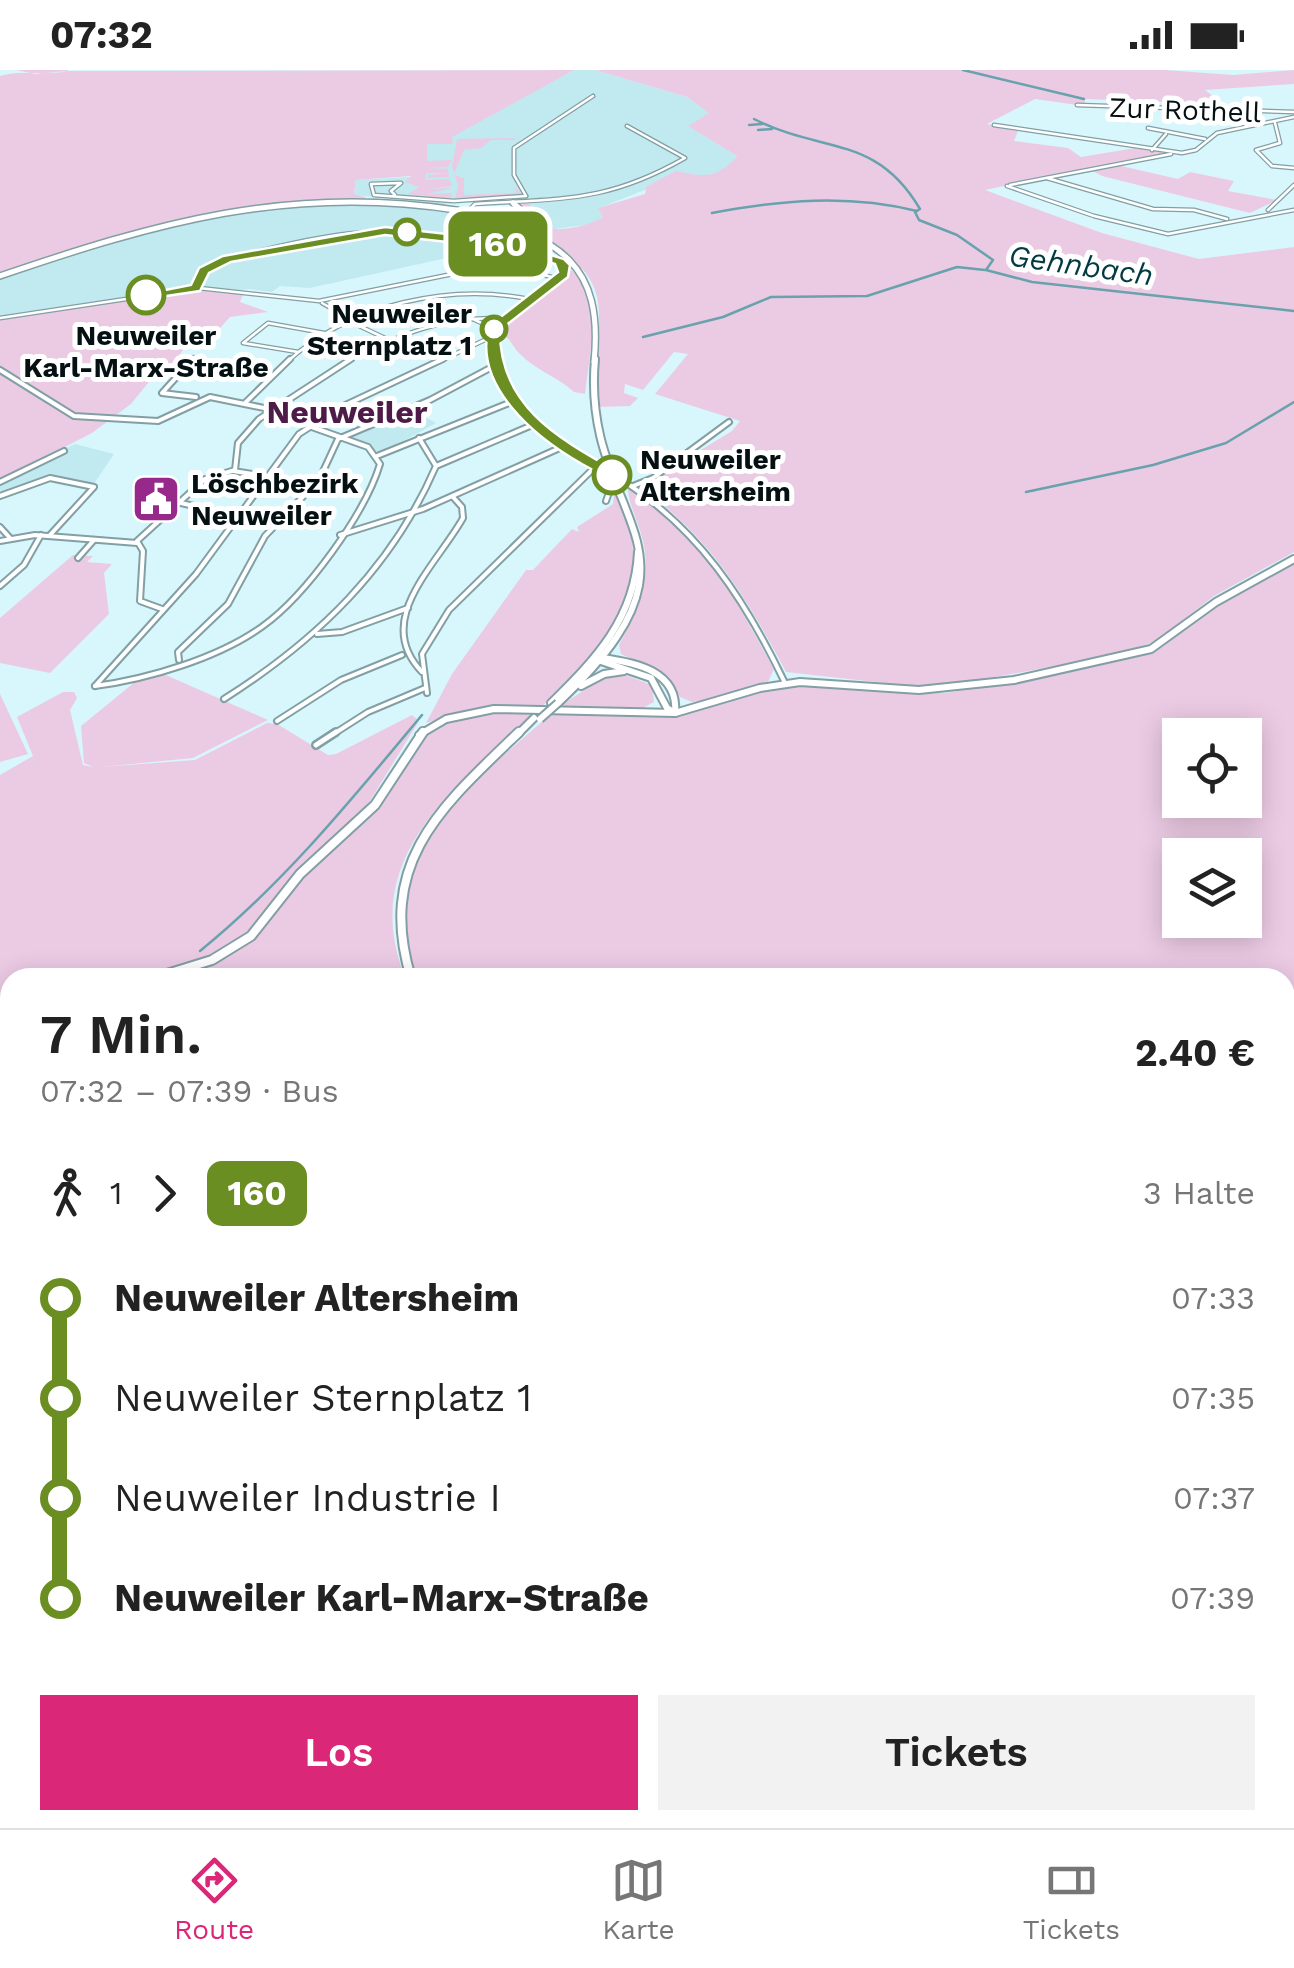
<!DOCTYPE html>
<html lang="de">
<meta charset="utf-8">
<style>
:root{--surface:#fff;--page:#f2f2f2;--text:#222;--muted:#767676;--line:#e0e0e0;--accent:#db2777}
body{margin:0;font-family:"Work Sans",sans-serif;background:var(--page);color:var(--text);height:100vh;display:flex;flex-direction:column;font-size:38px;white-space:nowrap}
*{box-sizing:border-box;margin:0}
p{font-size:32px;color:var(--muted)}
.icon{flex:none;width:55px;height:55px;fill:none;stroke:currentColor;stroke-width:2;stroke-linecap:round;stroke-linejoin:round}
.map{position:relative;flex:1;overflow:hidden}
.details{position:absolute;left:0px;top:898px;width:1295px;height:862px;display:flex;flex-direction:column;background:var(--surface);border-radius:30px 30px 0 0;box-shadow:0 5px 25px #0003}
.details>*{flex:none}
.badge{padding:0 20px;border-radius:15px;font-size:35px;line-height:65px}
.buttons{position:absolute;left:1162px;top:648px;display:grid;gap:20px}
.buttons a{display:grid;place-items:center;width:100px;height:100px;border-radius:0px;background:var(--surface);box-shadow:0 5px 25px #0003;font-size:50px}
.map>.badge{position:absolute;translate:-50% -50%;box-shadow:0 0 0 5px #fff}
.legs{display:flex;align-items:center;gap:15px;height:110px;padding:0 40px;font-size:32px}
.legs p{margin-inline-start:auto}
.overview{display:flex;align-items:center;justify-content:space-between;height:170px;padding:0 40px}
h1{font-size:55px;font-weight:600;line-height:75px}
.action{display:flex;gap:20px;margin-top:auto;padding:20px 40px}
.action a{flex:1;height:115px;border-radius:0px;background:var(--accent);color:#fff;font-size:40px;font-weight:600;line-height:115px;text-align:center}
.action a+a{background:var(--page);color:var(--text)}
ul{padding:0 40px;list-style:none}
li{display:flex;align-items:center;gap:35px;height:100px;font-size:38px}
li i{display:grid;place-items:center;width:15px;height:100%;margin:0 12px;background:currentColor}
li i::after{content:'';width:25px;height:25px;margin:-12px;border:8px solid;border-radius:50%;background:var(--surface)}
li p{margin-inline-start:auto}
li:first-child i{background:linear-gradient(#0000 50%,currentColor 0)}
li:last-child i{background:linear-gradient(currentColor 50%,#0000 0)}
.status{display:flex;justify-content:space-between;align-items:center;height:70px;padding:0 50px;background:var(--surface);direction:ltr}
.status svg{height:28px;fill:currentColor}
.dock{display:flex;justify-content:space-around;align-items:center;height:140px;border-top:2px solid var(--line);background:var(--surface);font-size:28px;color:var(--muted)}
.dock a{display:grid;justify-items:center;gap:5px}
.dock .active{color:var(--accent)}
.map>svg:first-child{display:block}
.built{fill:#c1e9f0}
.green{fill:#ebcbe4;fill-rule:evenodd}
.lines{fill:none;stroke-linecap:round;stroke-linejoin:round}
.stream{stroke:#69a2ac;stroke-width:2.5}
.minor-far3-casing{stroke:#829fa4;stroke-width:5}
.minor-far2-casing{stroke:#829fa4;stroke-width:8}
.minor-far1-casing{stroke:#829fa4;stroke-width:10}
.minor-casing{stroke:#829fa4;stroke-width:11}
.tertiary-far1-casing{stroke:#829fa4;stroke-width:12}
.tertiary-casing{stroke:#829fa4;stroke-width:15}
.secondary-far2-casing{stroke:#829fa4;stroke-width:8}
.secondary-far1-casing{stroke:#829fa4;stroke-width:10}
.secondary-casing{stroke:#829fa4;stroke-width:12}
.trunk-casing{stroke:#92598d;stroke-width:16}
.minor-far3{stroke:#fff;stroke-width:2.5}
.minor-far2{stroke:#fff;stroke-width:4}
.minor-far1{stroke:#fff;stroke-width:5}
.minor{stroke:#fff;stroke-width:6}
.tertiary-far1{stroke:#fff;stroke-width:8}
.tertiary{stroke:#fff;stroke-width:10}
.secondary-far2{stroke:#fff;stroke-width:5}
.secondary-far1{stroke:#fff;stroke-width:6}
.secondary{stroke:#fff;stroke-width:8}
.trunk{stroke:#e49ad8;stroke-width:11}
.minor-bridge-casing{stroke:#829fa4;stroke-width:8;stroke-linecap:butt}
.secondary-bridge-far1-casing{stroke:#829fa4;stroke-width:8;stroke-linecap:butt}
.secondary-bridge-casing{stroke:#829fa4;stroke-width:10;stroke-linecap:butt}
.minor-bridge{stroke:#fff;stroke-width:4}
.secondary-bridge-far1{stroke:#fff;stroke-width:5}
.secondary-bridge{stroke:#fff;stroke-width:6}
.line-1{fill:#6b8e23;stroke:#fff;stroke-width:2.5}
.stop-1-dot{fill:#fff;stroke:#6b8e23;stroke-width:5}
.labels{text-anchor:middle;dominant-baseline:central;stroke-width:10;stroke-linejoin:round;paint-order:stroke}
.far-street-label{font-size:28px;fill:#051012;stroke:#fff}
.far-stop-label{font-size:28px;font-weight:bold;fill:#051012;stroke:#fff;text-anchor:end}
.far-poi-label{font-size:28px;font-weight:bold;fill:#051012;stroke:#fff;text-anchor:start}
.far-water-label{font-size:30px;font-style:italic;fill:#023a42;stroke:#fff}
.far-quarter-label{font-size:32px;font-weight:bold;fill:#4e1a48;stroke:#fff}
</style>
<div class="status"><b>07:32</b><svg viewBox="0 0 49 12"><path d="M0 12V9h3v3zM5 12V6h3v6zM10 12V3h3v9zM15 12V0h3v12zM26 1h20v11H26zM47 4h2v5h-2z"/></svg></div>
<div class="map">
<svg width="1294" height="1758" viewBox="0 0 1294 1758">
<rect width="100%" height="100%" fill="#d8f7fd"/>
<g class="built">
<path d="M574 0H595L687 27 710 43 689 56 737 86 724 101 647 119 599 138 603 147 592 154 546 160 531 154 530 131 515 128 443 134 354 125 356 110 425 106 427 71Z"/>
<path d="M330 133 403 136 449 143 456 146V156L467 167 501 176 310 218 280 216 272 222 249 219 0 249V209L197 148Z"/>
<path d="M412 340 436 353 385 381 378 382 348 365Z"/>
<path d="M75 374 114 384 91 418 48 409 0 429V410Z"/>
</g>
<g class="green">
<path d="M16 0H67L68 1 574 0 452 67 453 74H427V91L452 90 448 97 428 98 448 99 449 107 428 108V105L447 103H426L425 110 449 109 452 116 428 119 453 118 427 124 452 123 450 130 408 124 419 117 405 112 411 106 356 110 354 124 365 127V134C237 130 120 169 0 209V6C18 0 46 6 67 1L35 4Z"/>
<path d="M595 0H1165L1233 5 1294 0V14L1205 20 1223 34 1085 29 1084 36 1035 29 987 54 1018 61 1014 71 1068 78 1081 87 1135 78 1167 83 1117 95 1178 109 1190 102 1234 111 1228 121 1277 130 1250 143 1102 106 1087 98 985 120 1102 163 1199 189 1294 177V482L1214 526 1156 571 1119 584 958 614 911 616 786 602C747 528 710 467 640 417L732 361 740 351 655 324 688 284 674 282 643 320 625 314 624 323 638 328 630 336 598 337C589 237 632 215 522 157L520 132 530 131 531 154C553 163 583 159 603 147L598 138 645 124 646 117 676 101C703 107 718 109 737 86L688 56 709 43 687 27Z"/>
<path d="M513 68 517 70H491L481 78 464 80 454 104 462 108 509 106 464 108V125L515 123 516 118 522 124 455 129 458 116 452 96 457 69Z"/>
<path d="M570 199C605 225 589 286 585 324L574 322C558 307 535 300 520 284 510 274 512 268 498 263L564 210Z"/>
<path d="M208 219 244 222 240 232 268 242 230 247 212 267 186 276 166 303 148 313 131 334 92 363 0 410V249Z"/>
<path d="M628 419 661 441 717 497 774 599 768 612 713 630 692 632 680 627 660 602 621 584 619 575C636 543 652 509 643 471 639 453 629 436 628 419Z"/>
<path d="M614 423C621 430 625 445 629 457 650 533 591 589 542 637L472 639 426 653 452 604 526 500H533L572 459 579 462 577 457 613 434Z"/>
<path d="M73 485 93 486 87 492 112 494 104 503 109 544 50 603 0 593V548Z"/>
<path d="M1294 491V989L1285 990V908H417C370 785 469 716 551 644L669 645 789 614 946 623 1086 598 1157 579 1241 520ZM1180 665H1245V730H1180ZM1180 785H1245V850H1180Z"/>
<path d="M159 602 268 650 193 688 101 697 195 690 267 653 277 654 328 685 336 684 412 645 419 651 365 739 306 792 238 872 199 891 137 907 10 908V966L0 974V705L33 686 17 647 63 622H74L77 628 70 640 83 695 93 697 84 693 81 656 141 607Z"/>
<path d="M607 605 622 604 652 615 654 632 639 640 560 636Z"/>
<path d="M0 624 28 684 0 692Z"/>
<path d="M525 643 532 646C453 718 358 789 405 907L167 908 210 895 250 873 294 816 370 745 414 673 437 656 479 644Z"/>
<path d="M10 976V1324L0 1319V986Z"/>
<path d="M1294 996V1758H0V1579L10 1563V1750H1285V997Z"/>
</g>
<g class="lines">
<g class="stream">
<path d="M963 0 1084 29"/>
<path d="M754 49C823 84 876 64 920 139L915 142 919 150 957 165 993 190 986 200 1032 212 1294 241"/>
<path d="M749 55 762 54"/>
<path d="M758 60 772 59"/>
<path d="M712 143C782 130 847 124 917 141"/>
<path d="M643 267 723 247 771 227 867 226 957 197 985 200"/>
<path d="M1026 422 1153 395 1226 373 1294 332"/>
<path d="M200 881C285 812 352 729 422 645"/>
<path d="M0 1083 10 1076"/>
</g>
<g class="minor-far3-casing">
<g id="minor-far3">
<path d="M1077 35 1294 42"/>
<path d="M1275 53 1280 73 1256 80 1272 96 1294 98"/>
<path d="M994 55 1182 83 1196 80 1217 63 1294 47"/>
<path d="M1148 58 1205 69"/>
<path d="M1152 80 1166 64"/>
<path d="M1047 108 1153 139 1194 140 1227 149"/>
<path d="M1010 115 1171 84"/>
<path d="M1007 116 1094 146 1168 164 1294 140"/>
<path d="M395 125 391 121 401 113 371 114 374 125 454 131 526 126"/>
<path d="M526 126 514 105V78L593 26"/>
<path d="M1268 140 1294 115"/>
<path d="M468 164 565 195 559 209 494 259V292"/>
<path d="M468 164 460 149 475 134C563 128 606 133 685 88L627 56"/>
<path d="M196 218 209 196C251 181 331 162 376 162 407 162 437 170 468 164"/>
<path d="M322 233 354 251"/>
<path d="M0 248 199 218 319 231 502 194 559 209"/>
<path d="M471 248 494 259"/>
<path d="M351 252 389 270"/>
<path d="M298 282 243 273 268 253 324 263"/>
<path d="M191 292 194 288"/>
<path d="M287 292C350 234 451 212 533 230"/>
<path d="M346 292C395 266 448 244 504 249"/>
<path d="M438 292 491 267"/>
</g>
</g>
<g class="minor-far2-casing">
<g id="minor-far2">
<path d="M193 289 162 323 196 327"/>
<path d="M493 289C506 341 560 375 604 400"/>
<path d="M0 300 74 346 158 351 210 327 274 340"/>
<path d="M245 333 290 289"/>
<path d="M277 339 318 350"/>
<path d="M377 386 514 331"/>
<path d="M436 396 537 353"/>
<path d="M233 401 265 406"/>
<path d="M617 407C698 457 745 529 785 613"/>
<path d="M0 412 64 381"/>
<path d="M633 416 653 408 729 352"/>
<path d="M0 426 50 408 94 417 50 465"/>
<path d="M606 431 612 414"/>
<path d="M181 433 275 455"/>
<path d="M0 457 10 468"/>
<path d="M340 465 423 439 562 377"/>
<path d="M0 471 35 465 137 473"/>
<path d="M78 488 94 470"/>
<path d="M0 516 24 495 41 465"/>
<path d="M162 539 140 531 143 481 137 471 205 409 235 400 238 373 259 349 351 289"/>
<path d="M317 564 342 562 408 538"/>
<path d="M179 590 178 582 228 534 265 466 319 410 338 369 430 330 494 296"/>
<path d="M422 602C372 550 436 496 463 448L462 437 453 427"/>
<path d="M95 616 196 504 299 364 341 337 443 289"/>
<path d="M95 616C148 609 219 588 263 556 306 525 365 444 380 394L368 377 309 356"/>
<path d="M427 623 422 584 449 540 596 396"/>
<path d="M224 629C317 570 392 498 436 396L419 368"/>
<path d="M277 651 341 610 402 585"/>
<path d="M332 665 368 642 425 618"/>
</g>
</g>
<g class="minor-far1-casing">
<path id="minor-far1" d="M316 675 336 662"/>
</g>
<g class="minor-casing">
<g id="minor">
<path d="M0 1367 10 1370"/>
<path d="M0 1382V1398"/>
<path d="M0 1404 10 1389"/>
</g>
</g>
<g class="tertiary-far1-casing">
<path id="tertiary-far1" d="M1285 1044 1294 1041"/>
</g>
<g class="tertiary-casing">
<path id="tertiary" d="M0 1495 10 1496"/>
</g>
<g class="secondary-far2-casing">
<g id="secondary-far2">
<path d="M513 133 519 138 523 159"/>
<path d="M472 144C559 169 604 193 594 292"/>
<path d="M510 171 529 182"/>
<path d="M503 175 529 165"/>
<path d="M0 206C155 153 291 114 456 140"/>
</g>
</g>
<g class="secondary-far1-casing">
<g id="secondary-far1">
<path d="M601 588C635 592 679 601 675 643"/>
<path d="M598 590 651 608 667 638 675 643"/>
<path d="M581 616 604 604 624 601"/>
<path d="M551 633C596 589 635 548 638 482"/>
<path d="M558 633C728 475 580 452 595 289"/>
<path d="M419 665 446 649 494 639 675 643 760 618 800 612 919 620 1014 610 1151 579 1216 532 1294 489"/>
<path d="M517 665 534 648"/>
</g>
</g>
<g class="secondary-casing">
<g id="secondary">
<path d="M154 908 212 890 251 866 300 804 375 735 423 662"/>
<path d="M411 908C376 792 441 737 519 662"/>
<path d="M0 980 10 971"/>
<path d="M1285 993 1294 992"/>
</g>
</g>
<g class="trunk-casing">
<path id="trunk" d="M0 1565 10 1550"/>
</g>
<use href="#minor-far3" class="minor-far3"/>
<use href="#minor-far2" class="minor-far2"/>
<use href="#minor-far1" class="minor-far1"/>
<use href="#minor" class="minor"/>
<use href="#tertiary-far1" class="tertiary-far1"/>
<use href="#tertiary" class="tertiary"/>
<use href="#secondary-far2" class="secondary-far2"/>
<use href="#secondary-far1" class="secondary-far1"/>
<use href="#secondary" class="secondary"/>
<use href="#trunk" class="trunk"/>
<g class="minor-bridge-casing">
<path id="minor-bridge" d="M604 400 617 407 612 414"/>
</g>
<g class="secondary-bridge-far1-casing">
<path id="secondary-bridge-far1" d="M456 140 472 144"/>
</g>
<g class="secondary-bridge-casing">
<path id="secondary-bridge" d="M540 649 558 633"/>
</g>
<use href="#minor-bridge" class="minor-bridge"/>
<use href="#secondary-bridge-far1" class="secondary-bridge-far1"/>
<use href="#secondary-bridge" class="secondary-bridge"/>
</g>
<path class="line-1" d="M385 157 447 164 468 160 564 189 570 195 568 207 500 260C499 336 558 368 618 402V408C605 409 594 400 582 394 536 368 472 316 489 256L558 202 555 194 468 167 447 172 385 165 231 192 209 203 200 221 146 229 140 225 191 215 199 198 223 186Z"/>
<defs>
<g id="civic-square" transform="scale(2.5)"><rect x="-9" y="-9" width="18" height="18" rx="4" fill="#96298a" stroke="#fff"/><path d="M-.6-6.5H3V-4.5H.6V-3L4-1V1h2V6H-6V1h2V-1L-.6-3ZM-1.2 2.5V6h2.4V2.5Z" fill="#fff"/></g>
</defs>
<g fill-rule="evenodd">
<use href="#civic-square" x="156" y="429"/>
</g>
<g class="stop-1-dot">
<circle cx="407" cy="162" r="12"/>
<circle cx="146" cy="225" r="18"/>
<circle cx="494" cy="259" r="12"/>
<circle cx="612" cy="405" r="18"/>
</g>
<g class="labels">
<g class="far-street-label">
<text transform="translate(1185 40) rotate(2)">Zur Rothell</text>
</g>
<g class="far-stop-label">
<text x="472" y="243">Neuweiler<tspan x="472" dy="32">Sternplatz 1</tspan></text>
<text x="146" y="265" text-anchor="middle">Neuweiler<tspan x="146" dy="32">Karl-Marx-Straße</tspan></text>
<text x="640" y="389" text-anchor="start">Neuweiler<tspan x="640" dy="32">Altersheim</tspan></text>
</g>
<g class="far-poi-label">
<text x="191" y="413">Löschbezirk<tspan x="191" dy="32">Neuweiler</tspan></text>
</g>
<g class="far-water-label">
<text transform="translate(1081 195) rotate(8)">Gehnbach</text>
</g>
<g class="far-quarter-label">
<text x="347" y="342">Neuweiler</text>
</g>
</g>
</svg>
<div class="buttons">
<a><svg class="icon" aria-label="locate" viewBox="0 0 24 24"><circle cx="12" cy="12" r="6"/><path d="M12 2v4M12 18v4M2 12h4M18 12h4"/></svg></a>
<a><svg class="icon" aria-label="layers" viewBox="0 0 24 24"><path d="M12 4l9 5-9 5-9-5zM3 14l9 5 9-5"/></svg></a>
</div>
<b class="badge" style="left:498px;top:174px;background:#6b8e23;color:#fff">160</b>
<section class="details">
<div class="overview"><div><h1>7 Min.</h1><p>07:32 – 07:39 · Bus</p></div><b>2.40 €</b></div>
<div class="legs"><svg class="icon" aria-label="walk" viewBox="0 0 24 24"><circle cx="13" cy="4" r="2"/><path d="M13 8l-2 6 4 7M11 14l-3 7M7 12l3-4h3l4 4"/></svg>1<svg class="icon" aria-label="forward" viewBox="0 0 24 24"><path d="M9 5l7 7-7 7"/></svg><b class="badge" style="background:#6b8e23;color:#fff">160</b><p>3 Halte</p></div>
<ul>
<li><i style="color:#6b8e23"></i><b>Neuweiler Altersheim</b><p>07:33</p></li>
<li><i style="color:#6b8e23"></i><span>Neuweiler Sternplatz 1</span><p>07:35</p></li>
<li><i style="color:#6b8e23"></i><span>Neuweiler Industrie I</span><p>07:37</p></li>
<li><i style="color:#6b8e23"></i><b>Neuweiler Karl-Marx-Straße</b><p>07:39</p></li>
</ul>
<div class="action"><a>Los</a><a>Tickets</a></div>
</section>
</div>
<nav class="dock">
<a class="active"><svg class="icon" aria-label="directions" viewBox="0 0 24 24"><path d="M12 3l9 9-9 9-9-9zM9 14v-3h6M13 9l2 2-2 2"/></svg>Route</a>
<a><svg class="icon" aria-label="map" viewBox="0 0 24 24"><path d="M3 6l6-2 6 2 6-2v14l-6 2-6-2-6 2zM9 4v14M15 6v14"/></svg>Karte</a>
<a><svg class="icon" aria-label="tickets" viewBox="0 0 24 24"><path d="M3 7h18v10H3zM15 7v10"/></svg>Tickets</a>
</nav>
